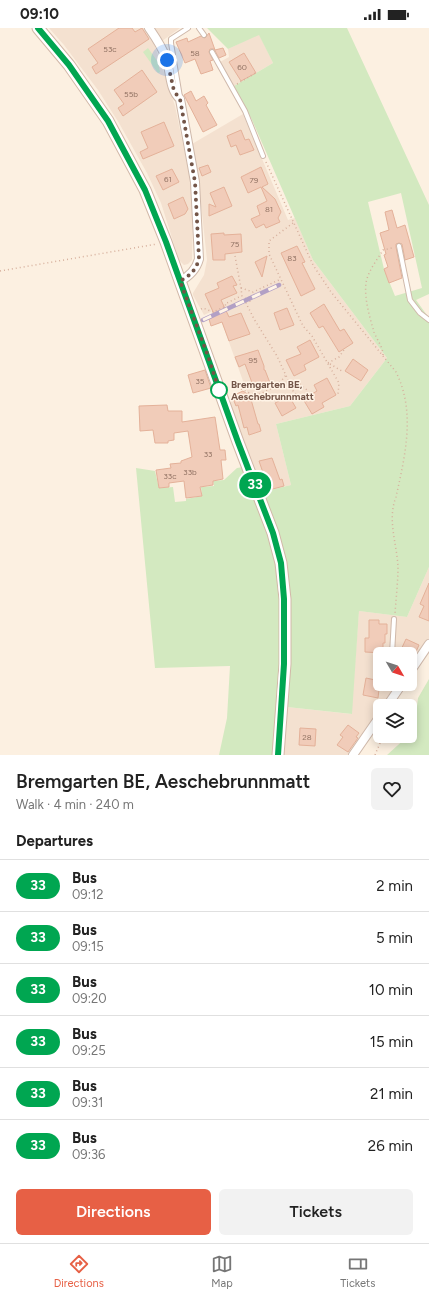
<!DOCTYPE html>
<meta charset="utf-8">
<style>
:root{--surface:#fff;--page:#f2f2f2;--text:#222;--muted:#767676;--line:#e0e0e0;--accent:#e76045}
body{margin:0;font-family:Figtree,sans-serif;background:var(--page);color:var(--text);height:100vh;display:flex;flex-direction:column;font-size:15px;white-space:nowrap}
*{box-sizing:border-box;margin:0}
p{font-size:13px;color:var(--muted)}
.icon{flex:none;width:22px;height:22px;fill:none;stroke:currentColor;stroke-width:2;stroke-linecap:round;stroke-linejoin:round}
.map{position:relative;height:727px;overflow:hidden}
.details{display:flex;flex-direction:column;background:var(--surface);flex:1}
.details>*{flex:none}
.badge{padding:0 8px;border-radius:13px;font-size:14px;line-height:26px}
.needle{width:26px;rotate:129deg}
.buttons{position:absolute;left:373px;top:619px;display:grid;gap:8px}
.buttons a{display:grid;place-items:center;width:44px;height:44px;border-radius:6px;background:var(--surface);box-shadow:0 2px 10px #0003;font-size:20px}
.you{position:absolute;width:20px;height:20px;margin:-10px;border:3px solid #fff;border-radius:50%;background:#1a73e8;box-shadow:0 0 0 6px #1a73e833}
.map>.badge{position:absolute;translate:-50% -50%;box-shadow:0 0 0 2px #fff}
h2{padding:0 16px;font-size:15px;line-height:36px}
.round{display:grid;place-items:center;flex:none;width:42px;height:42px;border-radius:6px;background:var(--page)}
.summary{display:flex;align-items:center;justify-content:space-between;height:68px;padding:0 16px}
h1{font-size:19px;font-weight:600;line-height:30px}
.button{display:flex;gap:8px;margin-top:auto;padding:8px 16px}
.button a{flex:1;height:46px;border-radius:6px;background:var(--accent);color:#fff;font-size:16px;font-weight:600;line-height:46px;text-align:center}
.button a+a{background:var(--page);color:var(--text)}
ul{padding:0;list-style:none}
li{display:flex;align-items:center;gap:12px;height:52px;padding:0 16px;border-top:1px solid var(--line)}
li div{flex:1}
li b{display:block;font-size:15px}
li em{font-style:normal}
li .badge{min-width:44px;font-weight:700;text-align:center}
.status{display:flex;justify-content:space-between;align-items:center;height:28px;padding:0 20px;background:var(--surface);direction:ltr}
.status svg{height:11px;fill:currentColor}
.tab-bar{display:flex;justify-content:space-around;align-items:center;height:56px;border-top:1px solid var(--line);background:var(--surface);font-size:11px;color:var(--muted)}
.tab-bar a{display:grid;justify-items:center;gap:2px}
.tab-bar .selected{color:var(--accent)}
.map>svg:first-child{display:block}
.residential{fill:#f4e1d0}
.green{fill:#d3e9c0;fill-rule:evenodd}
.building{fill:#f1ccb9;stroke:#e4b199}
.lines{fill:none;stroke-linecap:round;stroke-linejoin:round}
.lane-casing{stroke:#cfb9ab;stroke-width:6}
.street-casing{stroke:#cfb9ab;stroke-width:10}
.secondary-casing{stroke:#d2b8a8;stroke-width:13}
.path{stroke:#d6af9c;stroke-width:1.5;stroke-dasharray:1 3;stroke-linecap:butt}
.lane{stroke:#fff;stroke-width:4}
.street{stroke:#fff;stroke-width:8}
.secondary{stroke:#fff;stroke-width:11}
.rail-casing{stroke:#b2a0c5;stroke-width:4.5}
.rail{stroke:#fff4e7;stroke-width:3;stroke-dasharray:9;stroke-linecap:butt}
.line-casing{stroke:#fff;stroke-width:9}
.line{stroke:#00a651;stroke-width:6}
.walk{stroke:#735548;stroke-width:4;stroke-dasharray:0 7.2}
.stop-dot{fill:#fff;stroke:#00a651;stroke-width:2}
.labels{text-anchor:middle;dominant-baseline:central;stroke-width:3;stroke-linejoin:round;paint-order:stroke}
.number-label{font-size:8px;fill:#927364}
.stop-label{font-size:10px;font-weight:bold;fill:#735548;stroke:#fff4e7;text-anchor:start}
</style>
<div class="status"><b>09:10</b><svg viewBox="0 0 49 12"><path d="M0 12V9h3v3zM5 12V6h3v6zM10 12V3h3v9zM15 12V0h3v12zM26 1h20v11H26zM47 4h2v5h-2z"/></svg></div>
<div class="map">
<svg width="429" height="727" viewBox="0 0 429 727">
<rect width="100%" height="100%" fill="#fcf0e1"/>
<g class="residential">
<path d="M49 0H145L152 9 175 78 191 155 193 186 192 232 188 236 184 237 179 232 161 175 147 145 119 95 98 62 64 17Z"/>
<path d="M153 0H180L162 13Z"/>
<path d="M259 6 273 35 234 58 220 34 229 29 228 21Z"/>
<path d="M243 86 288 192 295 190 313 232 387 330 350 378 276 396 291 457 262 464 229 372 247 364 217 281 204 287 193 267V265L204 247 207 232 202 185 192 116Z"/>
<path d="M429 539V614L410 642V626H380V656H400L385 678H380V686L352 727H282L287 679 351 686 359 583 407 589Z"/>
</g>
<g class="green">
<path d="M207 0H347L429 177V266L416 272 429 290V539L407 589 359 583 352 686 287 679 288 571 262 464 291 457 276 396 350 378 387 330 313 232 252 92 234 58 273 35 259 7 228 21ZM401 165 422 260 395 268 384 241 368 174Z"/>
<path d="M148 20 158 34 160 44 158 45 143 24Z"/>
<path d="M243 439 274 525 280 572V636L274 727H219L227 690 230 638 155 640 136 440 155 443 159 460 173 459 175 474 186 473V471L202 468 201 459 214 458 213 453 224 452 237 440Z"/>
<path d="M429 651V727H387L408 708H410V706L414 702 418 670Z"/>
</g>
<g class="building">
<path d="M119 0H132L135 4 142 0 149 11 96 46 92 39 98 35 88 21Z"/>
<path d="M209 5 215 22 223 20 226 27 219 30 214 21H210L209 24 213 32 210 33 213 42 201 46 195 31 185 35 176 14 187 10 188 14 201 8 205 10Z"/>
<path d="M244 25 256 45 241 53 229 34Z"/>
<path d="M142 42 157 64 123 88 118 80 124 76 114 62Z"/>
<path d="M191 63 196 73 204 68 208 75 206 77 217 97 203 104 184 67Z"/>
<path d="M164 94 174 118 143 131 140 124 148 120 141 104Z"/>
<path d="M241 102 245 112 249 111 254 122 240 127 236 117 231 119 227 108Z"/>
<path d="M208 137 211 144 202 148 199 140Z"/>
<path d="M261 139 268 156 262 159 275 171 281 184 278 190 280 194 266 200 264 196 256 200 251 191 260 187 257 178 267 173 261 159 248 165 241 149Z"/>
<path d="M172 141 179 154 163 162 156 148Z"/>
<path d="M224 159 232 178 209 188V176L216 179 210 165Z"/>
<path d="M183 169 188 181 185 186 174 191 168 176Z"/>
<path d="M392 182 397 200 405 197 414 229 405 232 402 216 399 215 396 216V219L402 250 389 255 384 241 388 239 384 227 386 226 380 205 389 202 385 184Z"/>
<path d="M224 205V207L241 206 242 224 225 226V232H213L211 206Z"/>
<path d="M297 218 305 234 302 235 315 261 301 268 281 225Z"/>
<path d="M267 228 262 249 255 234Z"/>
<path d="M232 248 237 257 233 258 237 265 221 272 229 289 241 285 250 306 229 313 222 294 211 298 209 291 215 288 205 266 219 260 217 255Z"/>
<path d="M324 276 340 303 344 301 353 315 339 324 323 298 319 300 310 285Z"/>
<path d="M287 280 294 297 280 302 274 285Z"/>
<path d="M310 312 319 329 304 337 306 342 294 348 286 332 301 326 297 319Z"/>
<path d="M258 322 264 338V342H265L270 355 254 360 245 336 239 339 235 329Z"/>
<path d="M353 331 368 342 361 353 345 343Z"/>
<path d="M205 342 211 360 193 365 188 347Z"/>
<path d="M327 350 336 367 322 375 324 379 312 386 303 371 317 363 314 357Z"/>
<path d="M243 363 250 368 258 396H259L261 403 249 407 247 399 244 400 238 377 236 378 232 368Z"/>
<path d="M289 368 296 380 282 388 275 375Z"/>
<path d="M167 377 168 383H182V394L215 389 220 422H225L226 432H221L223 451 213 453V457L200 459 202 468 186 470 184 453 169 455V459L159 460 156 442 171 440 170 436 181 435V433L192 429 188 403 174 405V412L168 413V415H155L153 402 140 403 139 378Z"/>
<path d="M272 430 280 452 282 451 284 458 269 462 259 433Z"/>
<path d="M429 555V593L419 589 424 578 420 576Z"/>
<path d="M369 592H379V596H387V606H385V615H383V625L365 624V610H369Z"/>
<path d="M406 611 419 617 415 626H399Z"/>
<path d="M366 650 380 653 378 670 363 667Z"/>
<path d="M348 697 359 705 356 709 358 710 348 724 337 717 343 709 340 707Z"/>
<path d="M300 700 316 701 315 718 299 717Z"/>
</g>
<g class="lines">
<g class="lane-casing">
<g id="lane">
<path d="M199 0 204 7"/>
<path d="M212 24 245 83 263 128"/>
<path d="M180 69 171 15V11L188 0"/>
<path d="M399 218 410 272 420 285 429 292"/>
<path d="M392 626 394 591"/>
</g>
</g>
<g class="street-casing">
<g id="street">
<path d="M149 0C156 10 162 19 166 30 171 44 169 61 180 71L195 154 199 231C196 242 190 248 180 253"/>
<path d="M410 644 429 616"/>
<path d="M387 678 402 656"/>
<path d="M353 727 380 688"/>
</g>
</g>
<g class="secondary-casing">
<path id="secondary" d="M38 0 69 37 108 93 145 162 166 214 238 414 273 505 281 535 285 571V636L278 727"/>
</g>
<g class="path">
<path d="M237 56 257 44"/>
<path d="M266 134 313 237 331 264 396 344C416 384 405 428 396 469 387 492 397 516 398 539 398 554 396 570 395 586"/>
<path d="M293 195 269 213V226L303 298 312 308 339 355 338 366"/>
<path d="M235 228 241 260 242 269"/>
<path d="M0 243 157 216"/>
<path d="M241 260 253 264 281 251"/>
<path d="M238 274 249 269 250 273 246 275 254 291 277 328 294 365 302 369"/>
<path d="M201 281 203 280 213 284 226 278 225 276 241 268"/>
<path d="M383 327C383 319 377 312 374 304 370 290 364 271 366 255 368 243 377 232 383 222L392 220"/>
<path d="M328 335 339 329 344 322"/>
<path d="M330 336 342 343"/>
<path d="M289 353 296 356 299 355 308 363"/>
<path d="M241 361 256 368 278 357 286 347"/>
<path d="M375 727 383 708"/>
</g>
<use href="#lane" class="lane"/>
<use href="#street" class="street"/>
<use href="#secondary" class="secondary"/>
<g class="rail-casing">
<path id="rail" d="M203 292 279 257"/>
</g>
<use href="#rail" class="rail"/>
</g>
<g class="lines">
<g class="line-casing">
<path id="line" d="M38 0 69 37 108 93 145 162 166 214 238 414 273 505 281 535 284 571V636L278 727"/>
</g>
<use href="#line" class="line"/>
<path class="walk" d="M167 32 174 63 180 71 195 154 199 231C196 242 190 248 180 253L208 328 219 362"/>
</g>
<circle class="stop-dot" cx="219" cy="362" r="8"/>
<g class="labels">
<g class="number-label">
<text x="110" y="21">53c</text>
<text x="195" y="25">58</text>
<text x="242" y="39">60</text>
<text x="131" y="66">55b</text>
<text x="168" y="151">61</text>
<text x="254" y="152">79</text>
<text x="269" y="181">81</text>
<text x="235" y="216">75</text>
<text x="292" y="230">83</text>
<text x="253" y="332">95</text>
<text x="200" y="353">35</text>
<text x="208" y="426">33</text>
<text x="190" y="444">33b</text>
<text x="170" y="448">33c</text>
<text x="307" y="709">28</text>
</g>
<g class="stop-label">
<text x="231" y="356">Bremgarten BE,<tspan x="231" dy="12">Aeschebrunnmatt</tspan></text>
</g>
</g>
</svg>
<div class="buttons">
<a><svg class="needle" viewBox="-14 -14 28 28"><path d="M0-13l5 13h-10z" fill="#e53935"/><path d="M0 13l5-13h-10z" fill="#767676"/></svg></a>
<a><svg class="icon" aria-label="layers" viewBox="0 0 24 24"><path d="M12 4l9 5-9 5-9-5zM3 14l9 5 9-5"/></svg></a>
</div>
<div class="you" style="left:167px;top:32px"></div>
<b class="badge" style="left:255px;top:457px;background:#00a651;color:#fff">33</b>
</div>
<section class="details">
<div class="summary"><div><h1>Bremgarten BE, Aeschebrunnmatt</h1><p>Walk · 4 min · 240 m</p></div><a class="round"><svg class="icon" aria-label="heart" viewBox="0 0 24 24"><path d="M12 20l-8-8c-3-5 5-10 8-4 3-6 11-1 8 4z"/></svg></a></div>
<h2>Departures</h2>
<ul>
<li><span class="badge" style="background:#00a651;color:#fff">33</span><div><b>Bus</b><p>09:12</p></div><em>2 min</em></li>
<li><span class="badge" style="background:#00a651;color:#fff">33</span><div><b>Bus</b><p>09:15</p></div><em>5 min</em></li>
<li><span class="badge" style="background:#00a651;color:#fff">33</span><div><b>Bus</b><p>09:20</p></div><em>10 min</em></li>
<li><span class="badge" style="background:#00a651;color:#fff">33</span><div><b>Bus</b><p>09:25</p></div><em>15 min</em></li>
<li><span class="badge" style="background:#00a651;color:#fff">33</span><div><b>Bus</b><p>09:31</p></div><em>21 min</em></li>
<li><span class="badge" style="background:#00a651;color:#fff">33</span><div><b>Bus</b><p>09:36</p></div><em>26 min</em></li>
</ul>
<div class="button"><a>Directions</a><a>Tickets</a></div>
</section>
<nav class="tab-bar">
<a class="selected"><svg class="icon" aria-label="directions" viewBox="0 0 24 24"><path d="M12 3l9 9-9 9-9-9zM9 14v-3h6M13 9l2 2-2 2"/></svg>Directions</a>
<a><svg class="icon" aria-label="map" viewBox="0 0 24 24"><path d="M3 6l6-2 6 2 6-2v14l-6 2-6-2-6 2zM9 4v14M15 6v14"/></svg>Map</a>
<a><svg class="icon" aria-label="tickets" viewBox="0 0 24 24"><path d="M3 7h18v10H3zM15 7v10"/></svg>Tickets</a>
</nav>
